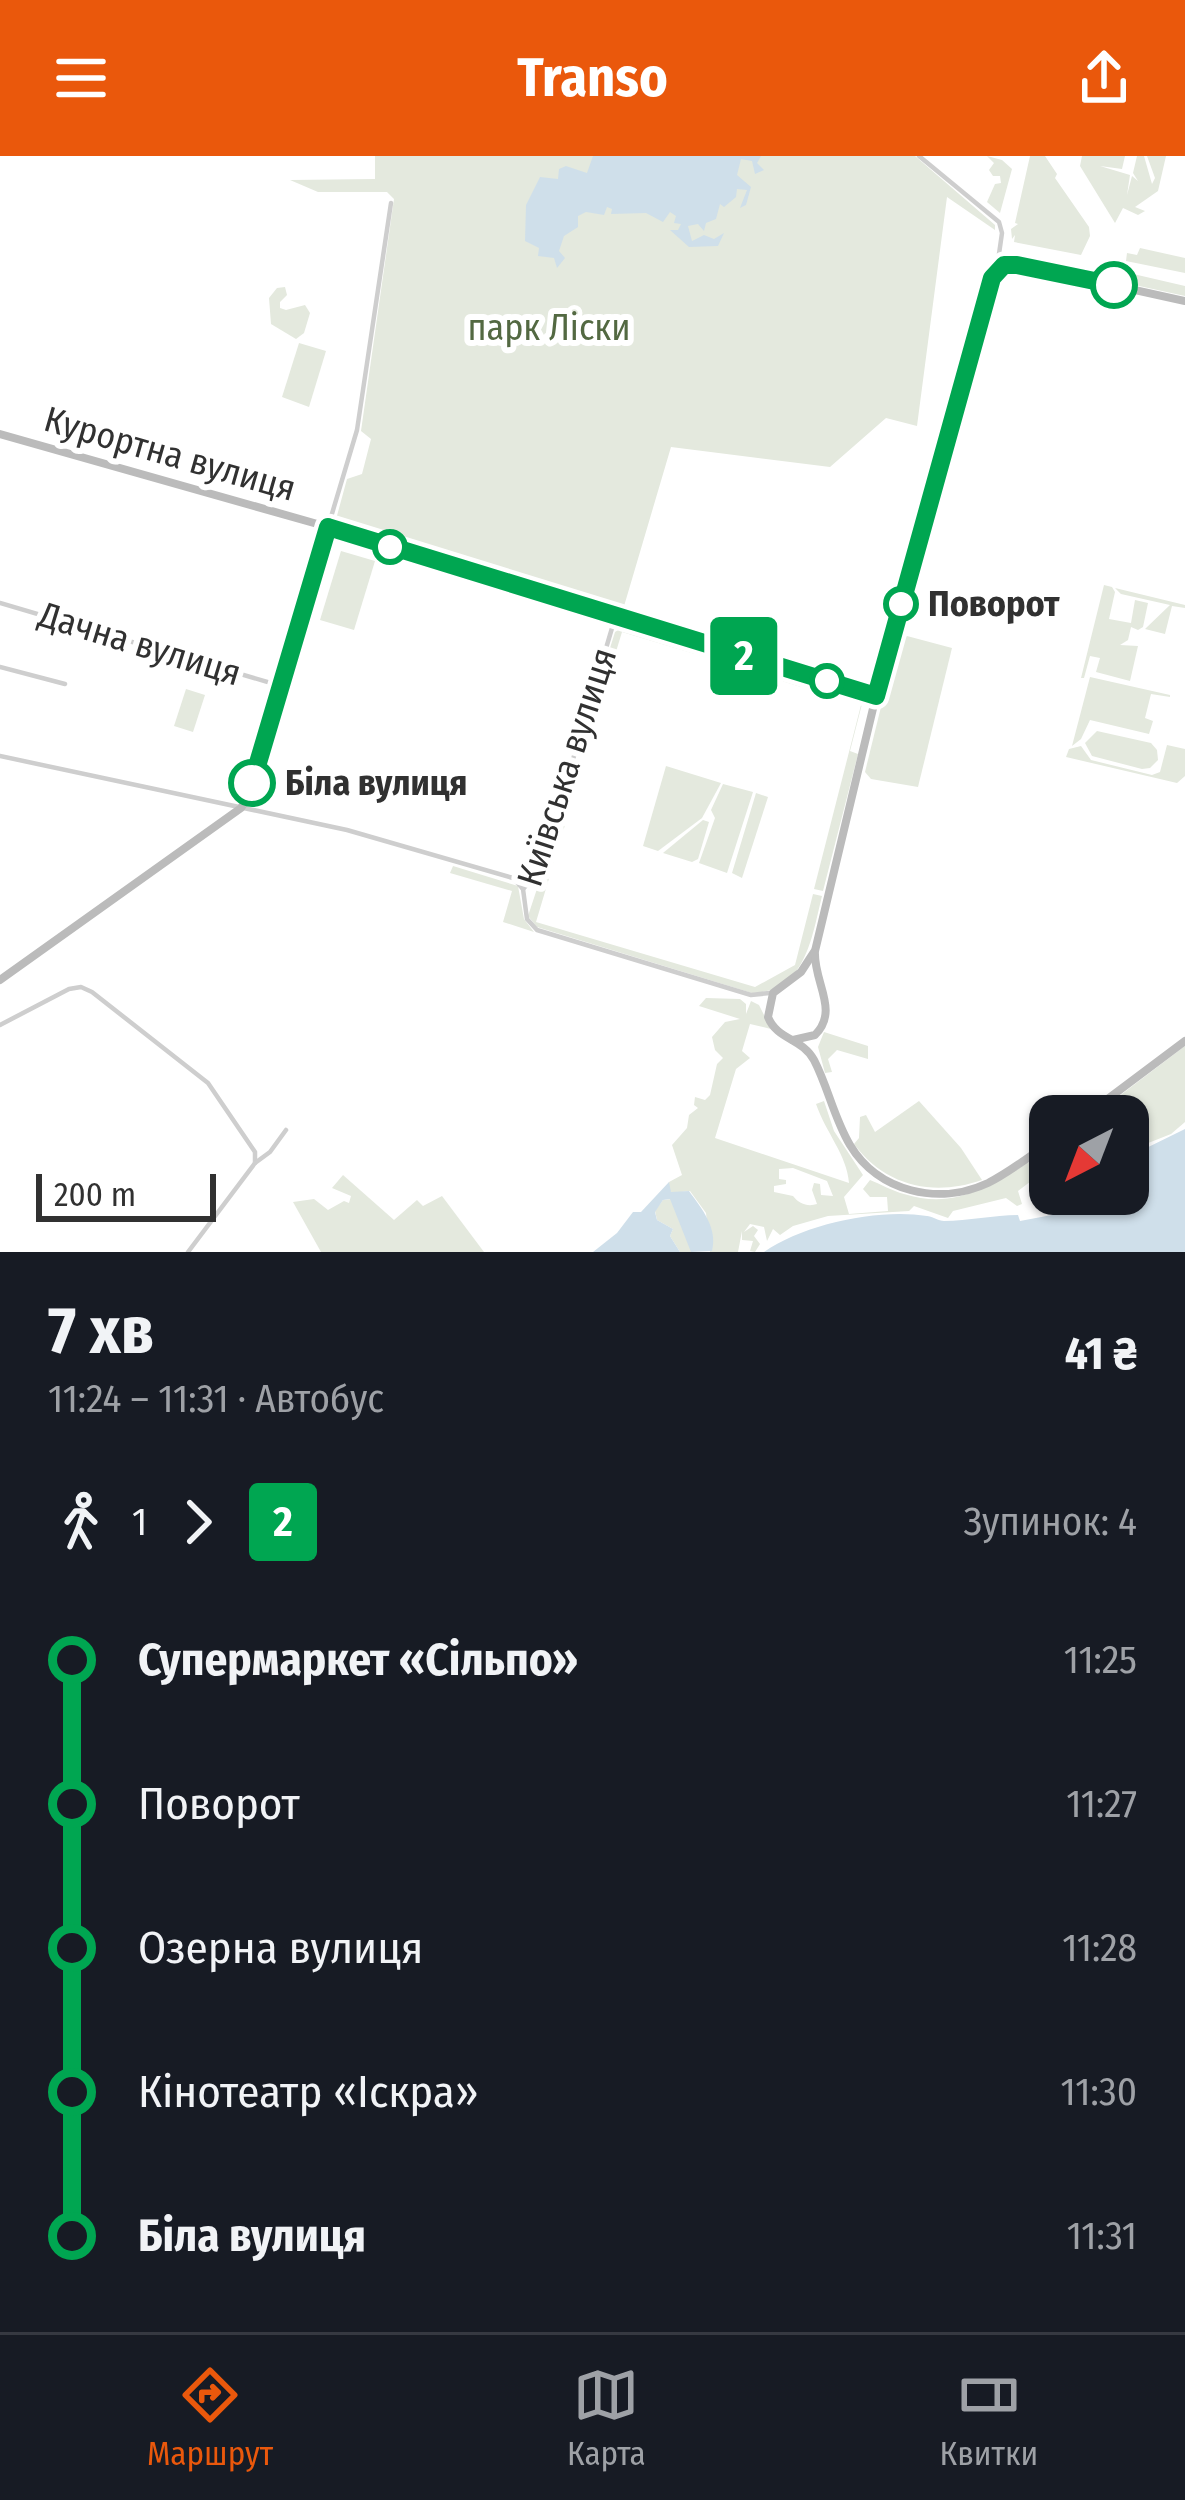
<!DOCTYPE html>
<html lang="uk">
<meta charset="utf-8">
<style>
:root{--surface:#171b24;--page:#20242c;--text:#f1f3f6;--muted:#9ea1a6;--line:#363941;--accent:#ea580c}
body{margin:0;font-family:"Fira Sans Condensed",sans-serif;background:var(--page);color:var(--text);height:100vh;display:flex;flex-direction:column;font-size:45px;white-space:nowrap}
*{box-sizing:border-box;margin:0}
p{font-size:39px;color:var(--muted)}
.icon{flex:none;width:66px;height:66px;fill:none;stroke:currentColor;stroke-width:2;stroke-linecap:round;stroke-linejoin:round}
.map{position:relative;height:1096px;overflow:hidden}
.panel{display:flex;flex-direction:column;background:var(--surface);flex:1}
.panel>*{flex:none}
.badge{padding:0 24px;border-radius:9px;font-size:42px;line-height:78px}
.needle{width:78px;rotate:222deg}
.controls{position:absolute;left:1029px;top:939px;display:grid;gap:24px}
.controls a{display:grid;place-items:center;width:120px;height:120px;border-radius:24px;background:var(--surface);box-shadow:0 3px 9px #0004;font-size:60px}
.scale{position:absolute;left:36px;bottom:30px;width:180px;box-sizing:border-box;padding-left:12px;border:6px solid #313131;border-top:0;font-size:33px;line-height:42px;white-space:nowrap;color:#313131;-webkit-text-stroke:9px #fff;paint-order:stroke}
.map>.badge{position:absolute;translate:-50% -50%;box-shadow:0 0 0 6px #fff}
.legs{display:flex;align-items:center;gap:18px;height:132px;padding:0 48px;font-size:39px}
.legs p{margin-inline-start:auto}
.head{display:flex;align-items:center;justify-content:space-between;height:204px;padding:0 48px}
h1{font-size:66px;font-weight:700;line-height:90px}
ul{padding:0 48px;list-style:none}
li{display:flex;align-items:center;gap:42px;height:144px;font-size:45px}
li i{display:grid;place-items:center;width:18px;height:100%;margin:0 15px;background:currentColor}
li i::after{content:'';width:30px;height:30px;margin:-15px;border:9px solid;border-radius:50%;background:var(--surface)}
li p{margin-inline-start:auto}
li:first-child i{background:linear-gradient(#0000 50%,currentColor 0)}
li:last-child i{background:linear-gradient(currentColor 50%,#0000 0)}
header{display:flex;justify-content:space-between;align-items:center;height:156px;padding:0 48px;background:var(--accent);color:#fff;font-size:54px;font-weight:700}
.dock{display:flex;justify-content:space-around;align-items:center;height:168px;border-top:3px solid var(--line);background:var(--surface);font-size:33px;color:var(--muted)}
.dock a{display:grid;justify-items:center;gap:6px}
.dock .selected{color:var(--accent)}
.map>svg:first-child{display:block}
.green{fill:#e4e9de;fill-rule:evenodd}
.water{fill:#cfdfea}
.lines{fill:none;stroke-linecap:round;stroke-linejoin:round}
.street{stroke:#cecece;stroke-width:4.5}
.secondary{stroke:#bbb;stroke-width:8}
.line-1-casing{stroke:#fff;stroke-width:27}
.line-1{stroke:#00a651;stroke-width:18}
.stop-1-dot{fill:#fff;stroke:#00a651;stroke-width:6}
.labels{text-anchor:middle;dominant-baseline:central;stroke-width:12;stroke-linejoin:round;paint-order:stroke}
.park-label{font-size:36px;fill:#536942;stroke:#fff}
.street-label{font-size:36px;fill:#313131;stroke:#fff}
.stop-label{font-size:36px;font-weight:bold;fill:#313131;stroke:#fff;text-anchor:start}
</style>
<header><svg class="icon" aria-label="menu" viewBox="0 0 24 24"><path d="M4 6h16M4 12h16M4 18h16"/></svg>Transo<svg class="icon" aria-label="share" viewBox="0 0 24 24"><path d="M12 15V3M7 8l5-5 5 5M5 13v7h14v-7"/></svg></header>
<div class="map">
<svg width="1185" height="1096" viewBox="0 0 1185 1096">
<rect width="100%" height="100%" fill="#fff"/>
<g class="green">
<path d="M375 0H915L995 69V74L947 41 917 270 886 262 830 311 671 291 622 457 335 367 347 323 362 318 371 283 361 275 394 43 387 36H318L290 24 375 23Z"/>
<path d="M987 0 1002 4 1012 13 1000 57 987 46 995 28 1001 27 1000 20H993L989 14 994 7Z"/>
<path d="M1030 0H1045L1057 18 1055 22 1089 71 1090 80 1081 99 1014 86 1015 79 1012 83 1011 73 1018 68 1015 67Z"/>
<path d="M1082 0H1125L1122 13 1100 10 1130 19 1127 39 1132 20 1138 25 1133 17 1137 0H1144L1152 28 1155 22 1147 0H1166L1158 35 1135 51 1145 55 1138 59 1123 52 1115 67 1080 10Z"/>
<path d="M1140 92 1185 102V117L1126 105 1127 97 1137 99Z"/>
<path d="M1129 117 1185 130V140L1130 128Z"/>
<path d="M285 131 287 139 280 146V152L286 154 305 149 310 157 304 177 296 183 271 168 269 142 277 132Z"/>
<path d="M299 187 326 195 309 251 282 241Z"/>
<path d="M341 395 375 405 354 474 320 464Z"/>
<path d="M1104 429 1112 431 1115 436 1109 463 1131 467 1135 444 1148 447 1143 471 1138 474 1131 471 1128 484 1120 489 1138 490 1130 525 1096 516 1100 502 1090 500 1084 522H1081Z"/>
<path d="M1115 432 1185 449V452L1172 450 1165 478 1145 473 1170 449 1121 438Z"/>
<path d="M628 468 691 488 695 498 622 476 597 558 594 557 592 550 615 476Z"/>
<path d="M907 480 952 492 918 631 871 623 865 616 895 494 899 484Z"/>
<path d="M707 492 799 521 801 531 699 499Z"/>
<path d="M1090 521 1170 539V541L1151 538 1145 562 1153 565 1149 578 1090 564 1081 583 1072 590Z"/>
<path d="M806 528 862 548 850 595 858 598 823 735 814 733 861 549 804 531Z"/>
<path d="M186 533 205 539 193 576 174 570Z"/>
<path d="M1097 575 1151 587 1157 594 1158 604 1150 612 1142 613 1092 600 1085 587Z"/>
<path d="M1167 589 1185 593V620L1177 627 1066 601 1069 593 1081 590 1091 604 1152 619 1160 616Z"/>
<path d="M666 610 721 627 702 662 658 695 643 690Z"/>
<path d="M574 621 579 622 536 766 755 831 795 809 813 738 822 740C812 780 806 836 752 837L537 771 528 760Z"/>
<path d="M723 628 753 636 727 717 699 707 715 662 711 654Z"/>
<path d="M756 637 768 641 742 722 732 717Z"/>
<path d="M703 664 709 666 698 703 692 706 663 697Z"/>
<path d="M453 710 518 730 524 763 534 776 503 766 512 735 450 717Z"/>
<path d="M706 842 740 843 746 848V858L751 845 759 849 771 873 750 868 742 895 750 902 736 913 715 982 849 1027C847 999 826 977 816 948L824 945 834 975 863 1019 844 1041 849 1058 888 1055 887 1041H870L863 1033 870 1024C881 1028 892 1035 904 1038 958 1055 993 1027 1036 1002L1050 1022 1045 1026 1039 1019 1018 1035 1022 1048 1017 1050 1006 1042 953 1055 948 1062 914 1050 909 1055 828 1060 793 1070 780 1079 773 1073 767 1085 764 1071 750 1068 744 1076 753 1070 758 1074 754 1080 760 1088 755 1096 750 1095 753 1085 742 1084V1075L738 1096H710L706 1057 690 1035 672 1037 668 1033 669 1026 682 1019 672 989 687 972 689 959 698 952 694 949 695 941 705 944 710 939 717 908 723 902 715 894 712 881 725 866 740 863 699 850ZM793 1012 827 1025 833 1040 821 1039 820 1028 814 1027 812 1034 817 1048C808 1051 799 1048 793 1040L774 1036V1030L786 1028V1024L779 1023V1013Z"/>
<path d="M824 876 868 890V903L837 894 828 903 832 916 825 917 818 891Z"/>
<path d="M1185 890V966L1171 978 1128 995V960H1093Z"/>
<path d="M919 945 961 992 982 1024C933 1041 885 1030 854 988L859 982 860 961 866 959 875 976Z"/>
<path d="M343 1019 394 1064 417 1044 423 1050 442 1040 484 1096H321L293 1046 314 1043 328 1054 344 1045 349 1047 351 1040 332 1032Z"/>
<path d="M671 1043 693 1092 691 1096H680L670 1080 673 1073 657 1064 655 1055 663 1044Z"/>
</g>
<g class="water">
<path d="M593 0H761L757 7 764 14 755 18 752 5 741 3 737 19 751 31 746 49 740 52 747 34 737 33 736 41 724 51 720 48 716 63 706 67 704 75 698 68 688 70 692 85 704 79 714 83 724 77 718 90 689 91 670 74H678L681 68 674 67 676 60 670 56 663 66 646 57 611 58 612 53 607 51 604 59 586 56 578 60V71L564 80 559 95 565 102 557 112 554 102 538 100 539 92 525 85 526 49 540 21 558 23 559 13 566 10 587 17Z"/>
<path d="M1185 973V1096H764C804 1068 879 1052 927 1060 931 1060 939 1065 944 1065 968 1065 994 1059 1018 1059L1020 1065 1073 1055 1090 1038H1128V1001Z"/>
<path d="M669 1026 671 1036 689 1035C702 1053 718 1072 712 1095L691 1096 670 1043 663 1044 655 1056 657 1064 673 1073 670 1080 680 1096H593L617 1077 633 1056H641Z"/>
</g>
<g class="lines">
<g class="street">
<path d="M919 0 999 66 1002 77 997 112"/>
<path d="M328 371 357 274 391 47"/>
<path d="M0 447 281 530"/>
<path d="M0 511 65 528"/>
<path d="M0 600 347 674 513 722 523 733"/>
<path d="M523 733 527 763 537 774 751 839 770 837"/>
<path d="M523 733 536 720 544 701 615 462"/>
<path d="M0 869 69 833 81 831 92 836 208 927 255 996V1007"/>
<path d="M188 1096 255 1007 270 996 286 974"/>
</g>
<g class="secondary">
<path d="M0 278 328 371 876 540"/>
<path d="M814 796 801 816 773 837 768 861C777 884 802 882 814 904 828 931 834 962 850 989 878 1036 939 1050 988 1027 1010 1016 1030 1000 1050 986"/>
<path d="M0 824 241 652 248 641 328 371"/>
<path d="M793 884 815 879C840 854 813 826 815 795L876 540 991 122 1005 109 1017 108 1185 145"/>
<path d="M1085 960 1185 885"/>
</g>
</g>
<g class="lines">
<g class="line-1-casing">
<path id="line-1" d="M252 627 328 371 876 540 992 122 1004 109H1017L1114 129"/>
</g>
<use href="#line-1" class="line-1"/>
</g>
<g class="stop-1-dot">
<circle cx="1114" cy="129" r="21"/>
<circle cx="390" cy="391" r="15"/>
<circle cx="901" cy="448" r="15"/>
<circle cx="827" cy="525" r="15"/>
<circle cx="252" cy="627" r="21"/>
</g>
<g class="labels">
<g class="park-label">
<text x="549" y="172">парк Ліски</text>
</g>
<g class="street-label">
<text transform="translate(170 298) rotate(16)">Курортна вулиця</text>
<text transform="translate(140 488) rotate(17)">Дачна вулиця</text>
<text transform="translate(567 611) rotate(-72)">Київська вулиця</text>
</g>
<g class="stop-label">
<text x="928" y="448">Поворот</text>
<text x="285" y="627">Біла вулиця</text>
</g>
</g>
</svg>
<div class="controls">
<a><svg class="needle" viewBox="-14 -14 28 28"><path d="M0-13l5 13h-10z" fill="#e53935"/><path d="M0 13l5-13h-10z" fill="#9ea1a6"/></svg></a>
</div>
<div class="scale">200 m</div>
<b class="badge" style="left:744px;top:500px;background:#00a651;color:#fff">2</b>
</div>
<section class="panel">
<div class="head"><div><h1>7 хв</h1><p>11:24 – 11:31 · Автобус</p></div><b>41 ₴</b></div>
<div class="legs"><svg class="icon" aria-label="walk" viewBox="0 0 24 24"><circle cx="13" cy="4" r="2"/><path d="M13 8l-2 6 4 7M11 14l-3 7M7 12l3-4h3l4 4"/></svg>1<svg class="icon" aria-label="forward" viewBox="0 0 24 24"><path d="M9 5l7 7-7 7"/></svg><b class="badge" style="background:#00a651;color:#fff">2</b><p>Зупинок: 4</p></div>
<ul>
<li><i style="color:#00a651"></i><b>Супермаркет «Сільпо»</b><p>11:25</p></li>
<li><i style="color:#00a651"></i><span>Поворот</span><p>11:27</p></li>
<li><i style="color:#00a651"></i><span>Озерна вулиця</span><p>11:28</p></li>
<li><i style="color:#00a651"></i><span>Кінотеатр «Іскра»</span><p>11:30</p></li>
<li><i style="color:#00a651"></i><b>Біла вулиця</b><p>11:31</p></li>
</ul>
</section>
<nav class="dock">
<a class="selected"><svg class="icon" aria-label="directions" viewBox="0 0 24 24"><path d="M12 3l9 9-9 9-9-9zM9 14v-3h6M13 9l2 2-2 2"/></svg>Маршрут</a>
<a><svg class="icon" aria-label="map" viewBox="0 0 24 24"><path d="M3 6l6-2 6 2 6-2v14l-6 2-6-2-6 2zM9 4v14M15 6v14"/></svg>Карта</a>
<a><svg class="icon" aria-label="tickets" viewBox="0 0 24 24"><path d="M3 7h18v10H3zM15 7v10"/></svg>Квитки</a>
</nav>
